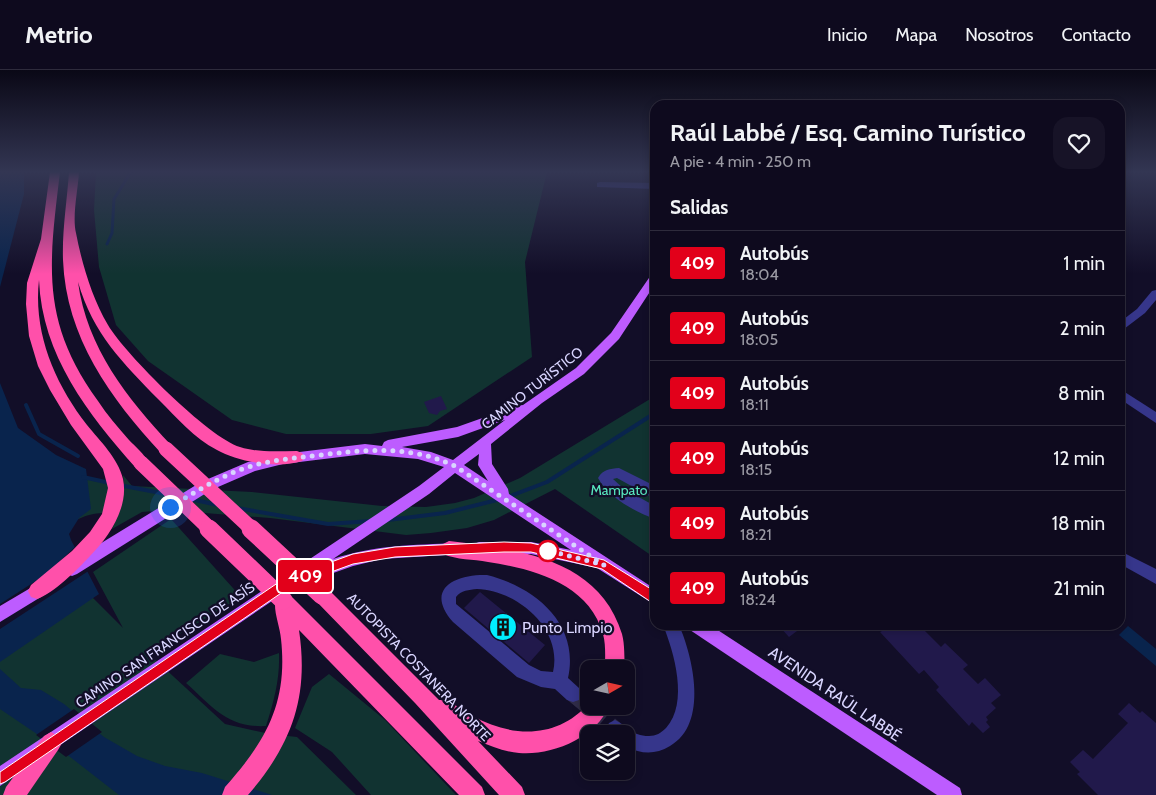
<!DOCTYPE html>
<html lang="es">
<meta charset="utf-8">
<style>
:root{--surface:#0e0a1e;--page:#171327;--text:#f1f3f6;--muted:#9b9aa4;--line:#2e2b3c}
body{margin:0;font-family:Cabin,sans-serif;background:var(--page);color:var(--text);height:100vh;display:flex;flex-direction:column;font-size:19px;white-space:nowrap}
*{box-sizing:border-box;margin:0}
p{font-size:16px;color:var(--muted)}
.icon{flex:none;width:28px;height:28px;fill:none;stroke:currentColor;stroke-width:2;stroke-linecap:round;stroke-linejoin:round}
.map{position:relative;flex:1;overflow:hidden}
.side{position:absolute;left:650px;top:30px;width:475px;height:530px;display:flex;flex-direction:column;background:var(--surface);border-radius:15px;box-shadow:0 2px 8px #0003,0 0 0 1px var(--line)}
.side>*{flex:none}
.badge{padding:0 10px;border-radius:4px;font-size:18px;line-height:32px}
.needle{width:32px;rotate:81deg}
.tools{position:absolute;left:580px;top:590px;display:grid;gap:10px}
.tools a{display:grid;place-items:center;width:55px;height:55px;border-radius:10px;background:var(--surface);box-shadow:0 2px 8px #0003,0 0 0 1px var(--line);font-size:25px}
.you{position:absolute;width:25px;height:25px;margin:-12px;border:4px solid #fff;border-radius:50%;background:#1a73e8;box-shadow:0 0 0 8px #1a73e833}
.map>.badge{position:absolute;translate:-50% -50%;box-shadow:0 0 0 2px #fff}
h2{padding:0 20px;font-size:19px;line-height:45px}
.round{display:grid;place-items:center;flex:none;width:52px;height:52px;border-radius:15px;background:var(--page)}
.overview{display:flex;align-items:center;justify-content:space-between;height:85px;padding:0 20px}
h1{font-size:24px;font-weight:700;line-height:38px}
ul{padding:0;list-style:none}
li{display:flex;align-items:center;gap:15px;height:65px;padding:0 20px;border-top:1px solid var(--line)}
li div{flex:1}
li b{display:block;font-size:19px}
li em{font-style:normal}
li .badge{min-width:55px;font-weight:700;text-align:center}
header{display:flex;align-items:center;gap:30px;box-sizing:border-box;height:70px;padding:0 25px;background:var(--surface);border-bottom:1px solid var(--line)}
header strong{font-size:24px}
nav{display:flex;gap:28px;margin-inline-start:auto;font-size:18px}
.map>svg:first-child{display:block}
.green{fill:#113331}
.water{fill:#09244d}
.pier{fill:#120e28}
.lines{fill:none;stroke-linecap:round;stroke-linejoin:round}
.stream-far1{stroke:#09244d;stroke-width:3}
.stream{stroke:#09244d;stroke-width:4}
.building{fill:#21194b}
.minor-tunnel{stroke:#302c48;stroke-width:16;stroke-dasharray:16 8;stroke-linecap:butt}
.minor{fill:#36368b;fill-rule:evenodd}
.major{fill:#bd5cff;fill-rule:evenodd}
.highway{fill:#ff50aa;fill-rule:evenodd}
.highway-bridge-far1{stroke:#ff50aa;stroke-width:15}
.highway-bridge{stroke:#ff50aa;stroke-width:19}
.line{fill:#e2001a;stroke:#fff}
.walk{stroke:#d9d5ff;stroke-width:5;stroke-dasharray:0 9}
.stop-dot{fill:#fff;stroke:#e2001a;stroke-width:2.5}
.labels{text-anchor:middle;dominant-baseline:central;stroke-width:4.5;stroke-linejoin:round;paint-order:stroke}
.street-label{font-size:14px;fill:#d9d5ff;stroke:#120e28}
.park-label{font-size:14px;fill:#58e8bf;stroke:#120e28}
.near-poi-label{font-size:16px;fill:#d9d5ff;stroke:#120e28;text-anchor:start}
.near-street-label{font-size:16px;fill:#d9d5ff;stroke:#120e28}
</style>
<header>
<strong>Metrio</strong>
<nav><a>Inicio</a><a>Mapa</a><a>Nosotros</a><a>Contacto</a></nav>
</header>
<div class="map">
<svg width="1156" height="725" viewBox="0 0 1156 725">
<rect width="100%" height="100%" fill="#120e28"/>
<g class="green">
<path d="M96 102H547L525 192 532 287 428 356 371 364H286L232 350 148 291 116 255 99 197 94 140Z"/>
<path d="M655 326V488L555 419 494 450 467 458 431 463 406 465 270 448 166 440 142 442 112 459 119 443C95 442 79 444 62 462L83 518 123 558 93 502 171 449 241 527 148 583 225 654 270 664 297 667 356 725H0V335L18 368 75 407 124 416 123 405 132 416 252 422 382 436 426 437 455 433 474 428 520 408Z"/>
<path d="M279 583C280 609 274 631 266 656 227 658 213 637 186 613L220 584 254 592Z"/>
<path d="M329 604 385 650 456 725H371L332 682 295 658 312 617Z"/>
</g>
<g class="water">
<path d="M0 102H24V124L0 217Z"/>
<path d="M0 313 18 358 56 385 86 399 91 439 79 448 69 464 71 470 99 524 0 592Z"/>
<path d="M1128 556 1156 579V596L1119 565Z"/>
<path d="M0 599 21 618 41 620 64 634 104 667 137 686 165 696 202 703 272 725H119L65 683 0 639Z"/>
</g>
<g class="pier">
<path d="M76 476 90 500 0 559V534L45 505Z"/>
<path d="M74 639 102 662 66 687 36 665Z"/>
</g>
<g class="lines">
<path class="stream-far1" d="M107 174 112 163 114 129 131 102"/>
<g class="stream">
<path d="M26 335 39 364 78 386"/>
<path d="M83 407 110 413"/>
<path d="M119 415 166 424"/>
<path d="M508 427 547 412 655 343"/>
<path d="M190 429 218 435"/>
<path d="M237 438 328 454 371 451"/>
<path d="M388 450 445 443 501 429"/>
</g>
</g>
<g class="building">
<path d="M441 326 447 339 440 341 437 345 429 343 424 332Z"/>
<path d="M480 522 545 575 529 593 464 538Z"/>
<path d="M778 555H805L789 567Z"/>
<path d="M879 555H919L941 577 945 573 968 595 963 599 978 614 985 608 1001 625 991 633 996 638 986 647 988 650 986 652 990 657 983 663 972 652 969 656 936 620 939 617 924 600 919 604 880 562 884 560Z"/>
<path d="M1129 633 1140 643 1142 641 1156 653V725H1098L1077 704 1080 702 1070 692 1083 680 1093 689 1128 653 1118 644Z"/>
</g>
<g class="lines">
<path class="minor-tunnel" d="M573 624 615 659"/>
<g class="minor">
<path d="M600 112 655 113V119L597 117V113Z"/>
<path d="M1156 220V230L1145 243 1120 262V252L1137 239 1152 221Z"/>
<path d="M1120 319 1156 342V353L1120 329Z"/>
<path d="M619 398 655 416V429L617 408 613 409 624 419 655 436V449C635 442 608 427 598 408 603 399 610 399 619 398Z"/>
<path d="M1120 481 1156 499V514L1120 494Z"/>
<path d="M487 505C535 517 580 554 568 608L579 618 581 624 579 630 573 632 567 630 555 619 541 617 517 607 453 552C424 519 455 504 487 505ZM477 519C517 520 563 559 553 602L541 601 529 595 456 534V527C461 520 469 520 477 519Z"/>
<path d="M663 555H679C693 587 709 654 670 676 655 685 642 684 626 677V664H608L606 659 609 653 615 650C628 656 631 666 649 666 656 666 661 663 666 658 689 633 674 582 663 555Z"/>
</g>
<g class="major">
<path d="M655 204V214L619 269 584 304 542 333 491 374 492 394 508 419 509 424 655 519V535L597 498 531 484H479L474 482 472 478 474 474 479 472H531L571 480 455 403 429 424 333 489C374 475 414 475 457 473L462 474 464 479 462 484 382 489 353 496 308 512 303 510 0 716V696L419 416 444 397 418 389 365 384 283 394 255 401 211 420 77 504 72 506 67 504 65 499 67 494 201 412 248 392 283 384 365 374 382 376 384 372 388 370 457 357 516 336 523 335 576 298 611 263 651 205ZM505 350 453 390 431 382 402 377 458 367ZM479 384 478 395 488 411 464 395Z"/>
<path d="M44 510 49 512 52 517 49 522 0 552V536Z"/>
<path d="M688 555H710L960 718 962 725H937L690 560Z"/>
</g>
<g class="highway">
<path d="M50 102H60C49 194 40 251 98 331 107 345 118 357 129 370 136 377 144 384 149 393L147 397 141 399 135 397C88 344 42 285 39 210 33 263 55 314 87 355 100 371 118 388 123 409 129 437 109 467 90 486 77 500 54 523 37 529L31 527 28 521 31 515 72 481 90 462 102 444 108 418 103 399 71 355 50 320 38 296 29 266 26 234 27 213 41 169Z"/>
<path d="M69 102H79C78 120 72 146 76 163 82 194 92 228 108 255 125 284 209 368 240 377 259 383 278 381 297 381L302 383 305 387 302 391C279 399 238 392 217 380 194 368 177 348 159 330 123 293 93 264 78 212 87 278 127 328 171 375L174 379 171 383 166 385 161 383C110 328 66 267 63 190 62 161 67 131 69 102Z"/>
<path d="M449 471C517 479 599 488 622 564 625 575 624 588 625 599H605C605 588 606 575 603 564 589 514 534 499 488 492 473 489 457 490 443 484L440 479 443 474Z"/>
<path d="M322 517 328 519 439 630C450 629 463 641 473 646 512 668 558 669 589 633V636H609C596 668 551 686 519 683 505 682 491 676 478 671L522 717 525 725H499L415 633 316 531 313 525 316 519Z"/>
<path d="M283 521 289 524 482 717 485 725H459L299 560C309 627 292 674 248 725H222L225 717C266 671 288 633 281 569 280 555 271 537 277 524Z"/>
<path d="M51 662 58 666 62 673 58 680 27 725H3L6 717 44 666Z"/>
</g>
<g class="highway-bridge-far1">
<path d="M166 379 253 460"/>
<path d="M141 393 211 460"/>
</g>
<g class="highway-bridge">
<path d="M209 459 283 530"/>
<path d="M251 459 322 525"/>
</g>
</g>
<linearGradient id="sky" x2="0" y2="1"><stop stop-color="#0a0816"/><stop offset="0.5" stop-color="#333653"/><stop offset="1" stop-color="#333653" stop-opacity="0"/></linearGradient>
<rect width="1156" height="204" fill="url(#sky)"/>
<path class="line" d="M504 472 531 473 604 490 659 524 661 528 659 532 655 534 651 532 602 499 531 482H504L395 487 353 494 290 517 5 712 0 714V702L282 510 353 484 395 477Z"/>
<g class="lines">
<path class="walk" d="M170 437C192 424 214 410 237 401 262 391 287 389 312 386 362 380 408 374 455 396L604 495 546 480 548 481"/>
</g>
<defs>
<g id="building-disc" transform="scale(1.4375)"><circle r="9.5" fill="#01eeff" stroke="#120e28"/><path d="M-4-6H4V6H1V3H-1V6H-4ZM-2.5-4.3h1.7v1.8h-1.7ZM.8-4.3h1.7v1.8H.8ZM-2.5-1h1.7V.8h-1.7ZM.8-1h1.7V.8H.8Z" fill="#111"/></g>
</defs>
<g fill-rule="evenodd">
<use href="#building-disc" x="503" y="557"/>
</g>
<circle class="stop-dot" cx="548" cy="481" r="10"/>
<g class="labels">
<g class="street-label">
<text transform="translate(532 318) rotate(-38)">CAMINO TURÍSTICO</text>
<text transform="translate(165 575) rotate(-34)">CAMINO SAN FRANCISCO DE ASÍS</text>
<text transform="translate(419 597) rotate(46)">AUTOPISTA COSTANERA NORTE</text>
</g>
<g class="park-label">
<text x="619" y="420">Mampato</text>
</g>
<g class="near-poi-label">
<text x="522" y="557">Punto Limpio</text>
</g>
<g class="near-street-label">
<text transform="translate(835 624) rotate(34)">AVENIDA RAÚL LABBÉ</text>
</g>
</g>
</svg>
<div class="tools">
<a><svg class="needle" viewBox="-14 -14 28 28"><path d="M0-13l5 13h-10z" fill="#e53935"/><path d="M0 13l5-13h-10z" fill="#9b9aa4"/></svg></a>
<a><svg class="icon" aria-label="layers" viewBox="0 0 24 24"><path d="M12 4l9 5-9 5-9-5zM3 14l9 5 9-5"/></svg></a>
</div>
<div class="you" style="left:170px;top:437px"></div>
<b class="badge" style="left:305px;top:506px;background:#e2001a;color:#fff">409</b>
<section class="side">
<div class="overview"><div><h1>Raúl Labbé / Esq. Camino Turístico</h1><p>A pie · 4 min · 250 m</p></div><a class="round"><svg class="icon" aria-label="heart" viewBox="0 0 24 24"><path d="M12 20l-8-8c-3-5 5-10 8-4 3-6 11-1 8 4z"/></svg></a></div>
<h2>Salidas</h2>
<ul>
<li><span class="badge" style="background:#e2001a;color:#fff">409</span><div><b>Autobús</b><p>18:04</p></div><em>1 min</em></li>
<li><span class="badge" style="background:#e2001a;color:#fff">409</span><div><b>Autobús</b><p>18:05</p></div><em>2 min</em></li>
<li><span class="badge" style="background:#e2001a;color:#fff">409</span><div><b>Autobús</b><p>18:11</p></div><em>8 min</em></li>
<li><span class="badge" style="background:#e2001a;color:#fff">409</span><div><b>Autobús</b><p>18:15</p></div><em>12 min</em></li>
<li><span class="badge" style="background:#e2001a;color:#fff">409</span><div><b>Autobús</b><p>18:21</p></div><em>18 min</em></li>
<li><span class="badge" style="background:#e2001a;color:#fff">409</span><div><b>Autobús</b><p>18:24</p></div><em>21 min</em></li>
</ul>
</section>
</div>
